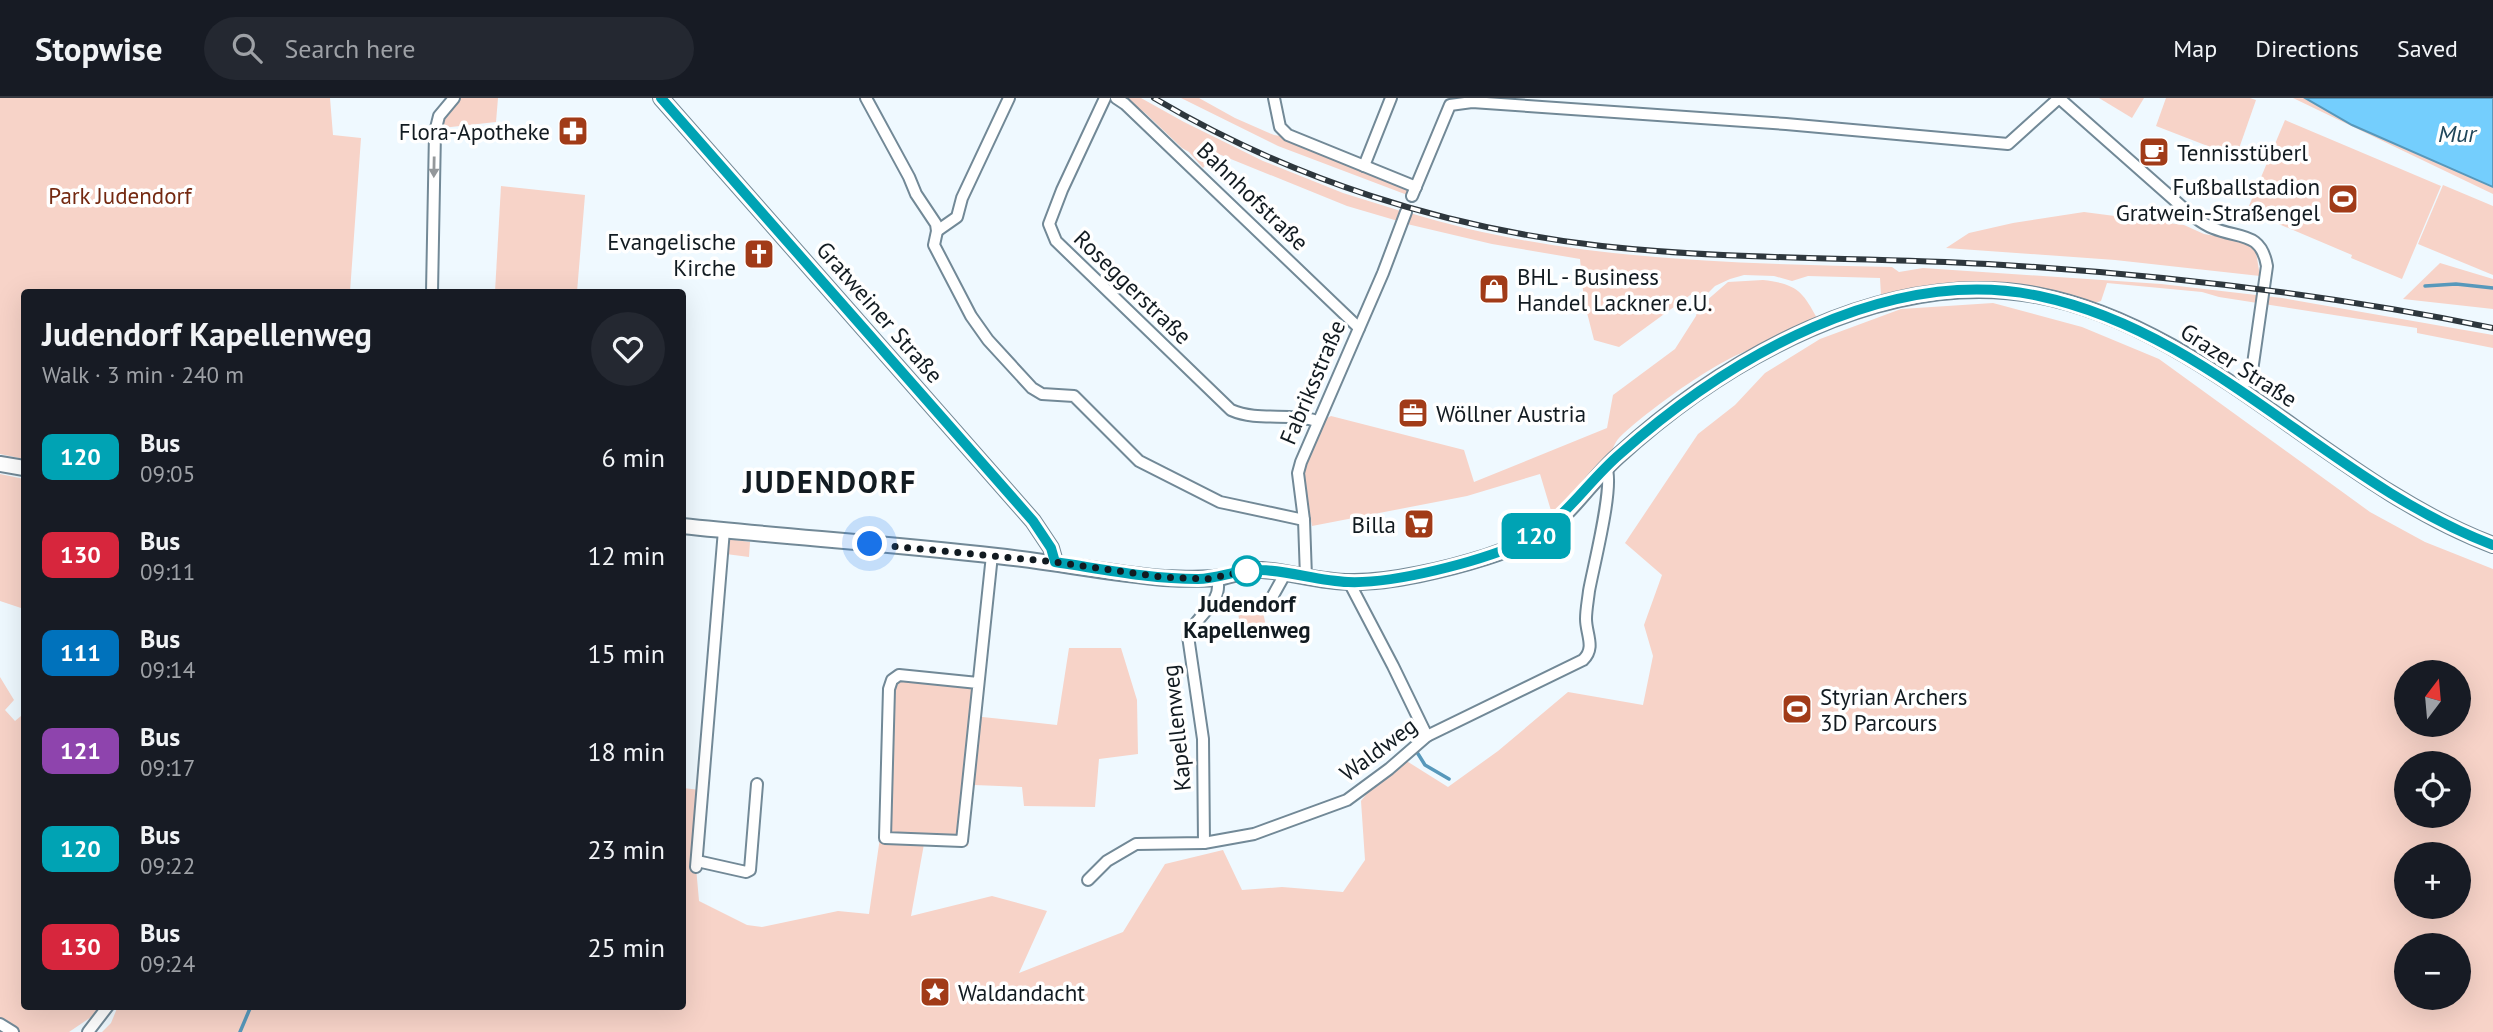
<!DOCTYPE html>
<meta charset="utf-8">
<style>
:root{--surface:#171b24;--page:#242831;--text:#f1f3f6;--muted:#9ea1a6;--line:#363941}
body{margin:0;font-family:"PT Sans",sans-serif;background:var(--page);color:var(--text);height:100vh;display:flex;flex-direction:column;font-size:26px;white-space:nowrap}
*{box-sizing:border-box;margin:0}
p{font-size:23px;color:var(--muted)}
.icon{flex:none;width:38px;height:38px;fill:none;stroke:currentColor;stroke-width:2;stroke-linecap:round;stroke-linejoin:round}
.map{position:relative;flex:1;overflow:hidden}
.sheet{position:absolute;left:21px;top:191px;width:665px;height:721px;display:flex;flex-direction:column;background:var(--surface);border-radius:7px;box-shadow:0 7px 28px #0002}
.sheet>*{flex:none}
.badge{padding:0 14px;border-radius:10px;font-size:24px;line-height:46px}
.needle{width:46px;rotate:16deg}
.buttons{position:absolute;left:2394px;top:562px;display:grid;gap:14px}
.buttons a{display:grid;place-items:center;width:77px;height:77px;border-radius:50%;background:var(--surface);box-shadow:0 7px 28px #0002;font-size:35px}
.you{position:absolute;width:35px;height:35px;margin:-18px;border:5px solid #fff;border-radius:50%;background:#1a73e8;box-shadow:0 0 0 10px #1a73e833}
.map>.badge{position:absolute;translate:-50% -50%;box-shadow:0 0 0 4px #fff}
.round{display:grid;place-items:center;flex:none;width:74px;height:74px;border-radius:37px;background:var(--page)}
.headline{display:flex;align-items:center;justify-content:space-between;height:119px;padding:0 21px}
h1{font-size:33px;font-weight:600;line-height:52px}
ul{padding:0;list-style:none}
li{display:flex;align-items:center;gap:21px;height:98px;padding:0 21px}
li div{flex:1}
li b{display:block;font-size:26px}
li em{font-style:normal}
li .badge{min-width:77px;font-weight:700;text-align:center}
header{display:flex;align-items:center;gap:42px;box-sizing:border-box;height:98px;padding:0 35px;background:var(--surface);border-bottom:2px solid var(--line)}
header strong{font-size:33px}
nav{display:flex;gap:38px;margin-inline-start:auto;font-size:24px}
.search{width:490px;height:63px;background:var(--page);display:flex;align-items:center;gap:18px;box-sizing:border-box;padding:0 24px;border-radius:38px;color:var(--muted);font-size:26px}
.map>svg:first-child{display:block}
.green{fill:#f7d3c8;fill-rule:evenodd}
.water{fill:#74cefd;stroke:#5798bb;stroke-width:2}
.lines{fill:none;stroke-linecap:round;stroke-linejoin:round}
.stream{stroke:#5798bb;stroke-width:3.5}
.minor-casing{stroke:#728997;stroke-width:14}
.secondary-casing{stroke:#728997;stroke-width:18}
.minor{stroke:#fff;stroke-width:10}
.secondary{stroke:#fff;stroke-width:14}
.rail-casing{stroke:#2e373d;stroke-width:6}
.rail{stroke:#fff;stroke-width:3.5;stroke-dasharray:10;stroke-linecap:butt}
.oneway{fill:#94989b}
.line-casing{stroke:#fff;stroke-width:16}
.line{stroke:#00a3b4;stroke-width:10}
.walk{stroke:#121b21;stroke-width:7;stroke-dasharray:0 12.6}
.stop-dot{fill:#fff;stroke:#00a3b4;stroke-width:3.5}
.labels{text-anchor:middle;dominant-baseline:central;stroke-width:7;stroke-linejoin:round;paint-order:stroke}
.poi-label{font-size:23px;fill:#121b21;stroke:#fff;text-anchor:start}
.park-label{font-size:23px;fill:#742911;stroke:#fff}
.street-label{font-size:23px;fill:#121b21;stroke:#fff}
.stop-label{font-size:23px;font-weight:bold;fill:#121b21;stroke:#fff}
.water-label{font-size:24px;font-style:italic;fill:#20475b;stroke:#fff}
.district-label{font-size:30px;font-weight:bold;letter-spacing:2px;fill:#121b21;stroke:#fff}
</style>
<header>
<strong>Stopwise</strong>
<div class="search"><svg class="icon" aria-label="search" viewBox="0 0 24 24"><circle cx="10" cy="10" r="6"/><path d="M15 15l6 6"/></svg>Search here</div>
<nav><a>Map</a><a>Directions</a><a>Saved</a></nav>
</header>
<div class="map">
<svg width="2493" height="934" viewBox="0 0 2493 934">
<rect width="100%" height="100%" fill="#eff9ff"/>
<g class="green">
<path d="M0 0H330L333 37 361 40 350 194H24V361L0 356Z"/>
<path d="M458 0H498L496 24 442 30 443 21Z"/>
<path d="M1124 0H1141L1184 24 1263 63 1343 95 1404 114 1398 123 1347 108 1216 55 1203 70 1189 54 1182 50 1145 15Z"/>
<path d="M1181 0H1199L1235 20 1274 37 1280 38 1410 92V98L1278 48Z"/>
<path d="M2099 0H2144L2132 20Z"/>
<path d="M2166 0H2250L2256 2 2236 59 2156 28Z"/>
<path d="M2293 0H2305L2352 27 2493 89V96Z"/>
<path d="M2285 22 2441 88 2402 181 2351 160 2352 157 2274 124 2272 126 2246 115Z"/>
<path d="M2443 87 2493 108V177L2418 146Z"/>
<path d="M501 88 585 97 577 194H495Z"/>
<path d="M2084 114 2184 127 2204 136 2244 143 2255 148 2260 178 2115 162 1946 150 1969 135 2013 125Z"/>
<path d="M1410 115C1566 163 1730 165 1892 169L1899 174 1923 170 2161 186 2282 200 2493 237V250L2417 235V230L2219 199 2202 194 2107 185 2101 203 2092 206 1925 190 1881 198 1880 180 1808 178 1792 183 1774 178 1744 177 1730 181 1715 188 1698 205 1693 195 1619 249 1594 242 1584 203 1580 161 1492 146 1407 126Z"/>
<path d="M2440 165 2493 181V211L2403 201Z"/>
<path d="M1763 182C1796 186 1802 192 1817 220L1763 249C1731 250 1643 316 1619 340 1614 345 1613 353 1608 358 1590 378 1570 397 1552 416L1540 376 1467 398 1312 428 1302 375 1325 321 1331 318 1464 352 1474 384 1607 330 1613 297 1675 251 1696 218 1698 210 1728 184Z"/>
<path d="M1993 205 2082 229 2159 261 2370 414 2425 444 2493 471V934H102L111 925 118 908H682L683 690 700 692 696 769 699 803 747 827 762 829 838 813 869 816 887 691 891 609 895 583 901 580 976 588 973 618 1057 627 1069 550H1121L1137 602 1138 656 1099 661 1095 709 1024 708 1022 689 974 687 968 748 924 746 911 818 992 798 1047 813 1019 875 1123 834 1165 766 1223 752 1242 792 1282 789 1343 794 1365 762 1361 703 1397 657 1448 689 1498 653 1568 594 1643 607 1653 558 1644 527 1662 477 1625 445 1698 336 1735 307 1765 275 1820 241 1901 211ZM2406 574H2459V626H2406ZM2406 665H2459V718H2406ZM2406 756H2459V808H2406ZM2406 847H2459V900H2406Z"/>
<path d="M0 376 24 381V511L0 503Z"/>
<path d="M728 441 750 444 749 459 726 456Z"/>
<path d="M1262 510 1266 528 1241 532 1238 515Z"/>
<path d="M0 579 14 602 5 612 15 623 21 618 24 622V908H100L97 915 69 934H0Z"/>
</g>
<path class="water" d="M2305 0H2493V89L2352 27Z"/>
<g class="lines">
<g class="stream">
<path d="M2425 188 2456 186 2493 190"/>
<path d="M1415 651 1425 667 1449 681"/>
<path d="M240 934 251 908"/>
</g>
<g class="minor-casing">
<g id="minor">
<path d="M866 0 909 79 916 96 936 126 937 133 934 147 971 218 988 242 1032 290 1042 296 1074 298 1139 363 1220 404 1304 422"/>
<path d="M1105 0 1062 92 1049 126 1056 143 1231 312C1258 324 1290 314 1317 323"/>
<path d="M1116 0 1125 6 1359 230"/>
<path d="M1274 0 1280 29 1288 37 1416 89"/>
<path d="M1364 68 1391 0"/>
<path d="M1412 98 1450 7 1472 4 1786 26 2008 46 2059 0 2189 115C2196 120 2204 127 2213 130 2239 141 2261 133 2267 168L2251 280 2236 291"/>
<path d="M937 133 957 119 962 100 1009 0"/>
<path d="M432 194 435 34 439 18 454 0"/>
<path d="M1306 479 1304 422 1298 375 1301 364 1383 175 1406 114"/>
<path d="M1349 484 1393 568 1427 638"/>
<path d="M1266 510 1285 476"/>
<path d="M978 585 899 577 892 582 889 591 885 740 962 743 992 457"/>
<path d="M1204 745 1203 641 1188 538C1196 517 1224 505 1217 480"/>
<path d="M697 763 746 774 750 772 757 686"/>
<path d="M696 769 724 432"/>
<path d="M1088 782 1107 763 1136 746 1204 745 1254 736 1347 702 1389 671 1427 638 1583 562C1596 550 1586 536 1586 521 1586 512 1588 502 1589 493 1593 470 1615 386 1606 369"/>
<path d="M0 926 13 934"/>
<path d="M88 934 108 908"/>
</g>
</g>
<g class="secondary-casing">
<g id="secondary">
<path d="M661 0 1033 423 1051 450 1055 464"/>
<path d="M0 366 24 370"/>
<path d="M682 428C787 439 893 446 997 458 1053 464 1108 475 1164 480 1183 481 1204 482 1223 479 1236 476 1248 471 1262 472 1291 474 1320 484 1350 484 1390 485 1448 471 1486 459 1511 451 1536 440 1556 424 1578 405 1595 379 1617 359 1725 260 1884 170 2036 197 2206 228 2331 386 2493 447"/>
</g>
</g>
<use href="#minor" class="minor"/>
<use href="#secondary" class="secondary"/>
<g class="rail-casing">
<path id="rail" d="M1154 0C1290 81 1445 130 1602 148 1730 162 1859 159 1988 166 2157 176 2327 196 2493 230"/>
</g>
<use href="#rail" class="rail"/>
</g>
<defs><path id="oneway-solid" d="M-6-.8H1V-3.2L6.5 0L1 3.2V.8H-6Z" transform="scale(1.75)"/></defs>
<use class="oneway" href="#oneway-solid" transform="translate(434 69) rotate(91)"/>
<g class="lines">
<g class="line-casing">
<path id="line" d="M661 0 1033 423 1051 450 1055 464C1102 471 1150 481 1198 481 1219 481 1240 470 1261 472 1290 473 1319 483 1348 484 1394 486 1477 464 1519 446 1562 427 1585 386 1620 356 1728 260 1889 166 2039 198 2213 235 2330 385 2493 447"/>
</g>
<use href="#line" class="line"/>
<path class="walk" d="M870 446 1055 464 1161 479 1207 481 1247 473"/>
</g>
<defs>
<g id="pharmacy-square" transform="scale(1.575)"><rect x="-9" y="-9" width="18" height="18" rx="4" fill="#a13b18" stroke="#fff"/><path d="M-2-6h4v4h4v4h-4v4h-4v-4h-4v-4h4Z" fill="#fff"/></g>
<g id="cafe-square" transform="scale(1.575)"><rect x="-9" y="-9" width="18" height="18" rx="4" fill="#a13b18" stroke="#fff"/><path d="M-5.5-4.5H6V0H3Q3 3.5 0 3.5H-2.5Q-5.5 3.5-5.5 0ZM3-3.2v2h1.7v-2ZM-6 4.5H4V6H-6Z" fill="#fff"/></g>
<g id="stadium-square" transform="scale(1.575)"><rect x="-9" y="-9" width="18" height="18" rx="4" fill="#a13b18" stroke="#fff"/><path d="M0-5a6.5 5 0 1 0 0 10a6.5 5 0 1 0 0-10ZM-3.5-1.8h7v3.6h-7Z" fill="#fff"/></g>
<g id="church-square" transform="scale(1.575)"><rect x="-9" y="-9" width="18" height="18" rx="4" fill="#a13b18" stroke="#fff"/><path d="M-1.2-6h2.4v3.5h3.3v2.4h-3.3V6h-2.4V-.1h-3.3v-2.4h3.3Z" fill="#fff"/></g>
<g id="shop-square" transform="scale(1.575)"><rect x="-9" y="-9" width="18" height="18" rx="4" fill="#a13b18" stroke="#fff"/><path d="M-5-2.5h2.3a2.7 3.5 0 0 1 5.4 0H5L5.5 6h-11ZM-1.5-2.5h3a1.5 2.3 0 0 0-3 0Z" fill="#fff"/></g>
<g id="office-square" transform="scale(1.575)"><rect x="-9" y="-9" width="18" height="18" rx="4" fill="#a13b18" stroke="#fff"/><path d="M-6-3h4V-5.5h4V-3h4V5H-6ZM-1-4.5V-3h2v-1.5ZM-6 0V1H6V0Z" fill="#fff"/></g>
<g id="supermarket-square" transform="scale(1.575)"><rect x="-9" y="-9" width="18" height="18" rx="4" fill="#a13b18" stroke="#fff"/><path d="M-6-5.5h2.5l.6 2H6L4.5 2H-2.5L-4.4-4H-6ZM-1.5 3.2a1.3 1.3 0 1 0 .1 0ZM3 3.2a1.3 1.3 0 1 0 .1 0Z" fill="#fff"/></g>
<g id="sight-square" transform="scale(1.575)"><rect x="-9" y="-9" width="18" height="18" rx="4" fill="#a13b18" stroke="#fff"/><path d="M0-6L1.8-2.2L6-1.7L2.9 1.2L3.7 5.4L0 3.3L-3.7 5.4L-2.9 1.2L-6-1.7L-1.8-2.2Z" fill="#fff"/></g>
</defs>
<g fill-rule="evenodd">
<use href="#pharmacy-square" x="573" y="33"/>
<use href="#cafe-square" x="2154" y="54"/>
<use href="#stadium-square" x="2343" y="101"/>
<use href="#church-square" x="759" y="156"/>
<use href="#shop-square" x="1494" y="191"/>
<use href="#office-square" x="1413" y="315"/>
<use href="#supermarket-square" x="1419" y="426"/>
<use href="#stadium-square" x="1797" y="611"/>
<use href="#sight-square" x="935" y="894"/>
</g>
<circle class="stop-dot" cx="1247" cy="473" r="14"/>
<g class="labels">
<g class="poi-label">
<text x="550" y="33" text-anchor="end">Flora-Apotheke</text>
<text x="2177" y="54">Tennisstüberl</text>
<text x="2320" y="88" text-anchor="end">Fußballstadion<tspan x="2320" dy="26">Gratwein-Straßengel</tspan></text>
<text x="736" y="143" text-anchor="end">Evangelische<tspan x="736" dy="26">Kirche</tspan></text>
<text x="1517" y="178">BHL - Business<tspan x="1517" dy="26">Handel Lackner e.U.</tspan></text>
<text x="1436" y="315">Wöllner Austria</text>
<text x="1396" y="426" text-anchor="end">Billa</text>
<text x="1820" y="598">Styrian Archers<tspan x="1820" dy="26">3D Parcours</tspan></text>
<text x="958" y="894">Waldandacht</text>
</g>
<g class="park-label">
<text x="120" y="97">Park Judendorf</text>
</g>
<g class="street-label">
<text transform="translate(1253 98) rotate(44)">Bahnhofstraße</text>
<text transform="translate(1133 189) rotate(44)">Roseggerstraße</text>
<text transform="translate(880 214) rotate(49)">Gratweiner Straße</text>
<text transform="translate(2239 267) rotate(33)">Grazer Straße</text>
<text transform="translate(1312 284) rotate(-67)">Fabriksstraße</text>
<text transform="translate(1176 630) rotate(-96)">Kapellenweg</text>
<text transform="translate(1378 651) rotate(-37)">Waldweg</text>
</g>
<g class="stop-label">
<text x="1247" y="505">Judendorf<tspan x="1247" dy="26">Kapellenweg</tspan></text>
</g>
<g class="water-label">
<text x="2457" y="35">Mur</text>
</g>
<g class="district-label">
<text x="830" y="383">JUDENDORF</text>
</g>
</g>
</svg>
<div class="buttons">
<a><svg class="needle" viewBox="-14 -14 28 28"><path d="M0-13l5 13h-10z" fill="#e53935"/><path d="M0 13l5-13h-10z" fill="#9ea1a6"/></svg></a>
<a><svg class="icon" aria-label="locate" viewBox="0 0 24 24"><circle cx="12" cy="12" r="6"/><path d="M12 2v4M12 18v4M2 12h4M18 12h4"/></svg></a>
<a>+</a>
<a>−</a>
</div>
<div class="you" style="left:870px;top:446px"></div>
<b class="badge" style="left:1536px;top:438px;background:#00a3b4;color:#fff">120</b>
<section class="sheet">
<div class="headline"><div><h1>Judendorf Kapellenweg</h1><p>Walk · 3 min · 240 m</p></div><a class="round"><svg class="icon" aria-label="heart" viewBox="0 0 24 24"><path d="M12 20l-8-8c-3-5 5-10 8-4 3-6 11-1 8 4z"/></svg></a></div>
<ul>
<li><span class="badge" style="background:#00a3b4;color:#fff">120</span><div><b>Bus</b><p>09:05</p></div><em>6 min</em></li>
<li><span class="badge" style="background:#d7263d;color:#fff">130</span><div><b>Bus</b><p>09:11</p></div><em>12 min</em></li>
<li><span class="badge" style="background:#0072bc;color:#fff">111</span><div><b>Bus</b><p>09:14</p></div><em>15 min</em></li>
<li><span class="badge" style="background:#8e44ad;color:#fff">121</span><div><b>Bus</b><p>09:17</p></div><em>18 min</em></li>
<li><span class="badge" style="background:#00a3b4;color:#fff">120</span><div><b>Bus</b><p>09:22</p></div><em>23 min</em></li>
<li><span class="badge" style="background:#d7263d;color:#fff">130</span><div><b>Bus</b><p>09:24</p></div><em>25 min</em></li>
</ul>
</section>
</div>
